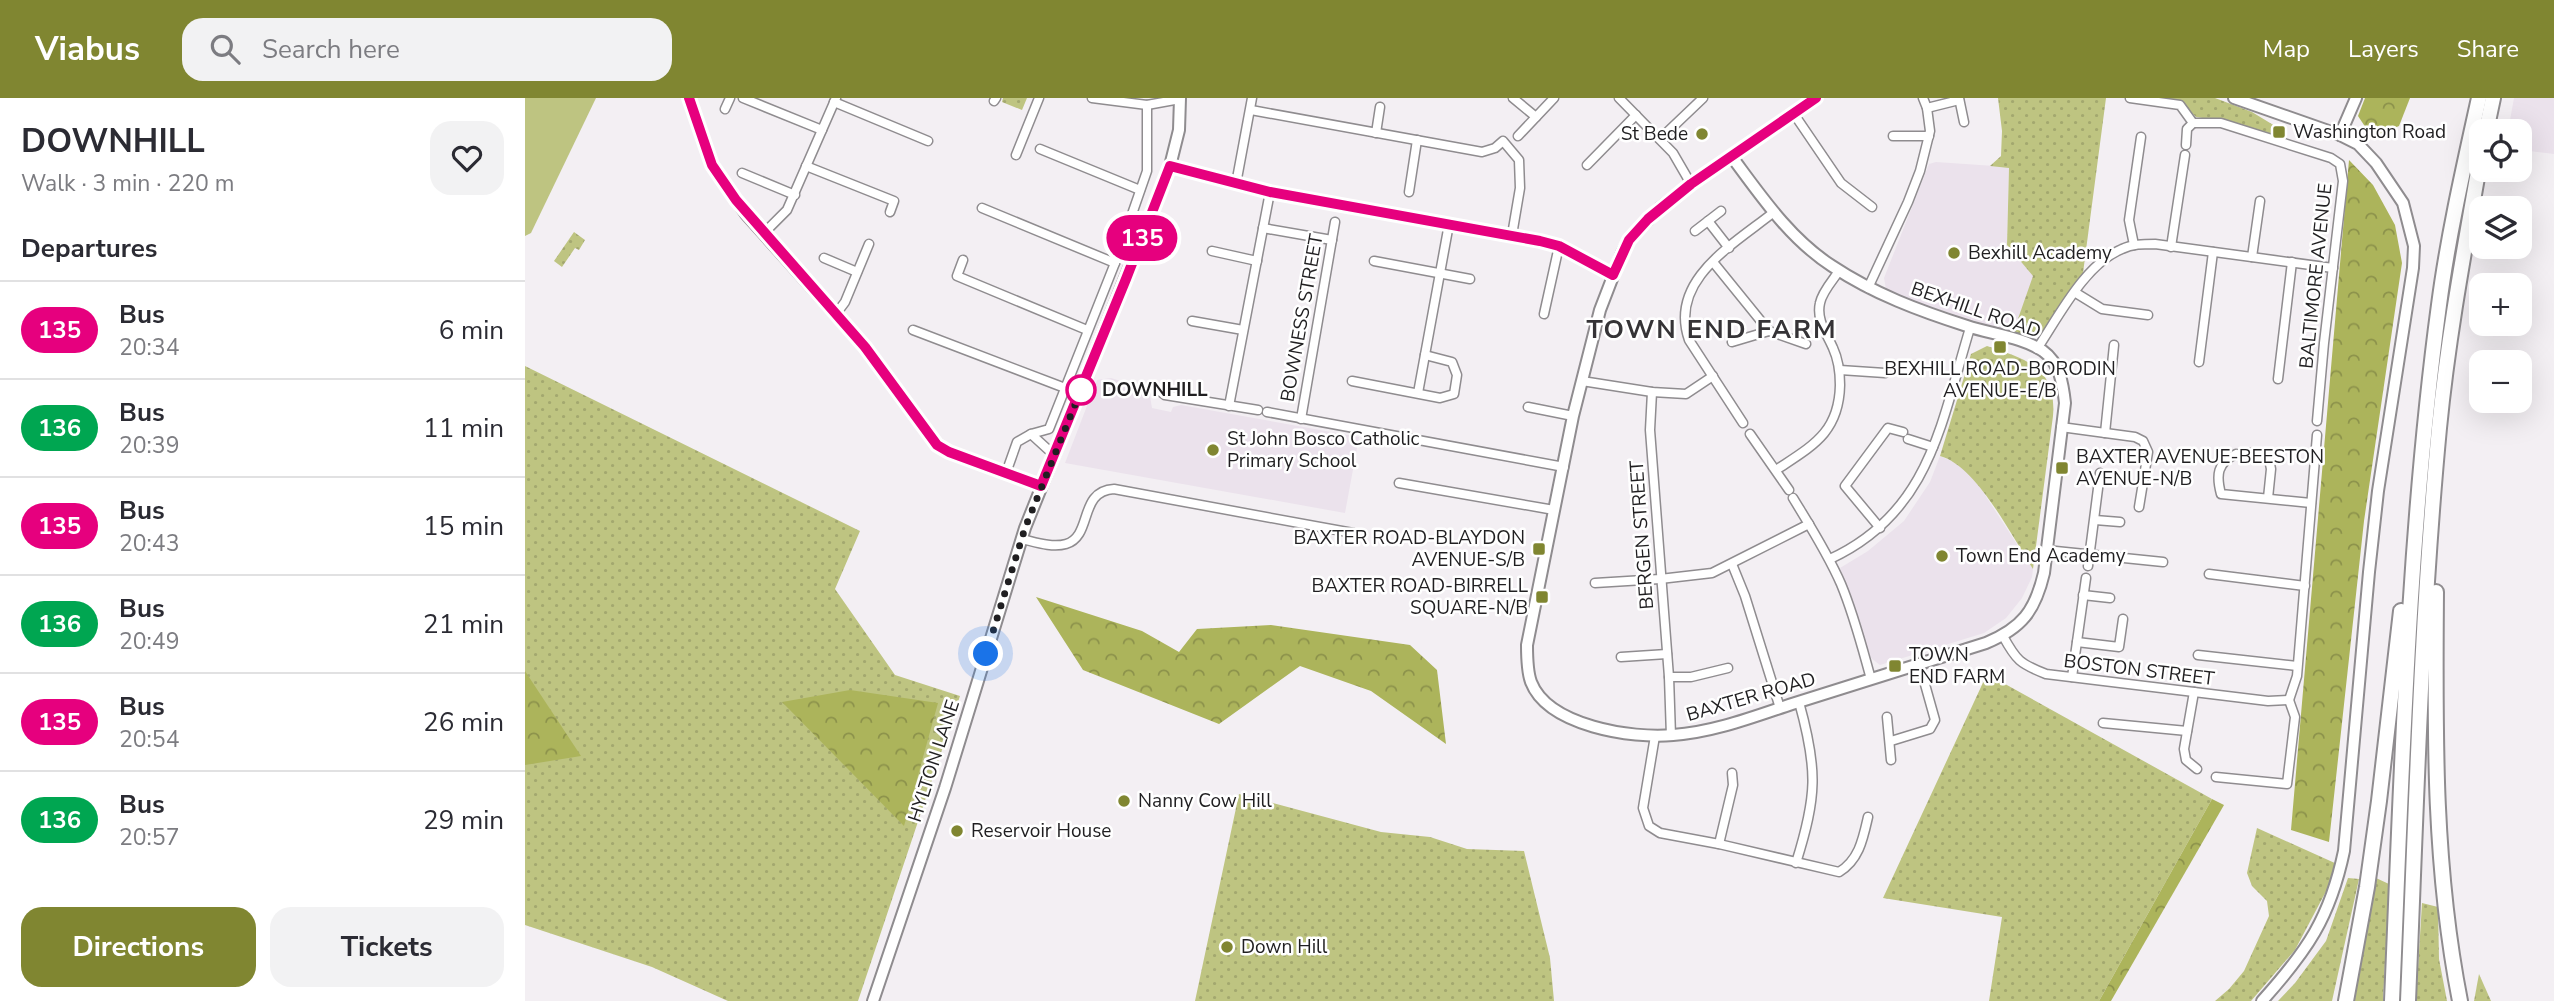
<!DOCTYPE html>
<meta charset="utf-8">
<style>
:root{--surface:#fff;--page:#f2f2f3;--text:#2b2b33;--muted:#7c7c81;--line:#e1e1e2;--accent:#808631}
body{margin:0;font-family:"Nunito Sans",sans-serif;background:var(--page);color:var(--text);height:100vh;display:flex;flex-direction:column;font-size:26px;white-space:nowrap}
*{box-sizing:border-box;margin:0}
p{font-size:23px;color:var(--muted)}
.icon{flex:none;width:38px;height:38px;fill:none;stroke:currentColor;stroke-width:2;stroke-linecap:round;stroke-linejoin:round}
.map{position:relative;flex:1;overflow:hidden}
.panel{display:flex;flex-direction:column;background:var(--surface);width:525px}
.panel>*{flex:none}
.badge{padding:0 14px;border-radius:23px;font-size:24px;line-height:46px}
.controls{position:absolute;left:1944px;top:21px;display:grid;gap:14px}
.controls a{display:grid;place-items:center;width:63px;height:63px;border-radius:14px;background:var(--surface);box-shadow:0 7px 28px #0002;font-size:35px}
.you{position:absolute;width:35px;height:35px;margin:-18px;border:5px solid #fff;border-radius:50%;background:#1a73e8;box-shadow:0 0 0 10px #1a73e833}
.map>.badge{position:absolute;translate:-50% -50%;box-shadow:0 0 0 4px #fff}
h2{padding:0 21px;font-size:26px;line-height:63px}
.round{display:grid;place-items:center;flex:none;width:74px;height:74px;border-radius:21px;background:var(--page)}
.headline{display:flex;align-items:center;justify-content:space-between;height:119px;padding:0 21px}
h1{font-size:33px;font-weight:700;line-height:52px}
.button{display:flex;gap:14px;margin-top:auto;padding:14px 21px}
.button a{flex:1;height:80px;border-radius:21px;background:var(--accent);color:#fff;font-size:28px;font-weight:700;line-height:80px;text-align:center}
.button a+a{background:var(--page);color:var(--text)}
ul{padding:0;list-style:none}
li{display:flex;align-items:center;gap:21px;height:98px;padding:0 21px;border-top:2px solid var(--line)}
li div{flex:1}
li b{display:block;font-size:26px}
li em{font-style:normal}
li .badge{min-width:77px;font-weight:700;text-align:center}
header{display:flex;align-items:center;gap:42px;box-sizing:border-box;height:98px;padding:0 35px;background:var(--accent);color:#fff}
header strong{font-size:33px}
nav{display:flex;gap:38px;margin-inline-start:auto;font-size:24px}
.search{width:490px;height:63px;background:var(--page);display:flex;align-items:center;gap:18px;box-sizing:border-box;padding:0 24px;border-radius:21px;color:var(--muted);font-size:26px}
main{display:flex;flex:1;min-height:0}
.map>svg:first-child{display:block}
.built{fill:#ebe2ec}
.grass{fill:url(#grass-dots)}
.forest{fill:url(#forest-crowns)}
.garden{fill:#bec481}
.lines{fill:none;stroke-linecap:round;stroke-linejoin:round}
.minor-casing{stroke:#8f8c8f;stroke-width:11}
.tertiary-casing{stroke:#8f8c8f;stroke-width:14}
.trunk-casing{stroke:#8f8c8f;stroke-width:18}
.minor{stroke:#fff;stroke-width:8}
.tertiary{stroke:#fff;stroke-width:10}
.trunk{stroke:#fff;stroke-width:14}
.line-casing{stroke:#fff;stroke-width:16}
.line{stroke:#e6007e;stroke-width:10}
.walk{stroke:#201f21;stroke-width:7;stroke-dasharray:0 12.6}
.poi-dot{fill:#808631;stroke:#fff;stroke-width:2.5}
.stop-dot{fill:#fff;stroke:#e6007e;stroke-width:3.5}
.labels{text-anchor:middle;dominant-baseline:central;stroke-width:5;stroke-linejoin:round;paint-order:stroke}
.poi-label{font-size:19px;fill:#201f21;stroke:#fff;text-anchor:start}
.street-label{font-size:19px;fill:#201f21;stroke:#fff}
.stop-label{font-size:19px;font-weight:bold;fill:#201f21;stroke:#fff;text-anchor:start}
.district-label{font-size:26px;font-weight:bold;letter-spacing:2px;fill:#353336;stroke:#fff}
</style>
<header>
<strong>Viabus</strong>
<div class="search"><svg class="icon" aria-label="search" viewBox="0 0 24 24"><circle cx="10" cy="10" r="6"/><path d="M15 15l6 6"/></svg>Search here</div>
<nav><a>Map</a><a>Layers</a><a>Share</a></nav>
</header>
<main>
<section class="panel">
<div class="headline"><div><h1>DOWNHILL</h1><p>Walk · 3 min · 220 m</p></div><a class="round"><svg class="icon" aria-label="heart" viewBox="0 0 24 24"><path d="M12 20l-8-8c-3-5 5-10 8-4 3-6 11-1 8 4z"/></svg></a></div>
<h2>Departures</h2>
<ul>
<li><span class="badge" style="background:#e6007e;color:#fff">135</span><div><b>Bus</b><p>20:34</p></div><em>6 min</em></li>
<li><span class="badge" style="background:#00a651;color:#fff">136</span><div><b>Bus</b><p>20:39</p></div><em>11 min</em></li>
<li><span class="badge" style="background:#e6007e;color:#fff">135</span><div><b>Bus</b><p>20:43</p></div><em>15 min</em></li>
<li><span class="badge" style="background:#00a651;color:#fff">136</span><div><b>Bus</b><p>20:49</p></div><em>21 min</em></li>
<li><span class="badge" style="background:#e6007e;color:#fff">135</span><div><b>Bus</b><p>20:54</p></div><em>26 min</em></li>
<li><span class="badge" style="background:#00a651;color:#fff">136</span><div><b>Bus</b><p>20:57</p></div><em>29 min</em></li>
</ul>
<div class="button"><a>Directions</a><a>Tickets</a></div>
</section>
<div class="map">
<svg width="2029" height="903" viewBox="0 0 2029 903">
<defs>
<pattern id="grass-dots" width="8" height="8" patternUnits="userSpaceOnUse" patternTransform="scale(1.75)"><rect width="8" height="8" fill="#bec481"/><path d="M2 2h.1M6 6h.1" fill="none" stroke="#a3a86f" stroke-width="1.8" stroke-linecap="round"/></pattern>
<pattern id="forest-crowns" width="20" height="18" patternUnits="userSpaceOnUse" patternTransform="scale(1.75)"><rect width="20" height="18" fill="#acb45b"/><path d="M2 6a3 3 0 1 1 6 0M12 15a3 3 0 1 1 6 0" fill="none" stroke="#8c924b"/></pattern>
</defs>
<rect width="100%" height="100%" fill="#f3eff3"/>
<g class="built">
<path d="M1989 0H2029V56L1995 52V33H1983Z"/>
<path d="M1411 64 1484 69 1482 147 1509 178 1488 235 1387 203 1361 191 1359 180 1404 66Z"/>
<path d="M586 280 624 292 627 310 646 314 648 309 656 307 834 339 820 415 540 365 572 282Z"/>
<path d="M1415 358 1434 366 1449 380 1508 471 1507 479 1497 500 1481 520 1459 535 1355 567 1346 560 1315 470 1343 453 1379 423 1405 384Z"/>
</g>
<g class="grass">
<path d="M478 0H502L497 12 477 4Z"/>
<path d="M1473 0H1581L1558 175 1516 237 1503 242 1488 235 1508 178 1482 147 1484 70 1465 68 1476 58 1477 33Z"/>
<path d="M1635 0H1690L1727 14 1750 28 1745 38 1703 24 1671 19 1656 4Z"/>
<path d="M49 134 60 142 54 152 50 150 37 169 29 163Z"/>
<path d="M1462 248C1500 261 1532 269 1528 318L1508 471C1487 439 1452 368 1415 358L1446 256Z"/>
<path d="M0 268 335 433 310 491 370 577 435 598 333 903H203L127 869 0 827Z"/>
<path d="M1462 576 1687 701 1574 903H1464L1477 819 1358 800Z"/>
<path d="M714 696 856 734 905 739 942 751 999 753 1025 860 1029 903H670Z"/>
<path d="M1732 730 1812 766 1807 782 1770 852 1726 903H1690L1704 891 1719 873 1744 818 1742 803 1727 788 1722 775Z"/>
<path d="M1823 780 1834 781 1807 903H1753L1770 885 1801 843Z"/>
<path d="M1851 780 1864 786 1858 903H1826Z"/>
<path d="M1897 805 1913 809 1914 861 1922 903H1891Z"/>
<path d="M1954 876 1966 903H1949Z"/>
</g>
<g class="forest">
<path d="M1840 0H1885L1874 28 1847 39 1833 18Z"/>
<path d="M1824 62 1848 87 1870 127 1877 165 1839 423 1804 744 1766 732Z"/>
<path d="M511 499 617 533 654 554 672 531 746 527 885 547 912 572 921 646 846 593 775 568 694 626 558 572Z"/>
<path d="M0 573 56 658 0 667Z"/>
<path d="M325 592 413 605 379 728 257 604Z"/>
<path d="M1687 701 1699 707 1586 903H1574Z"/>
</g>
<path class="garden" d="M0 0H71L6 135 0 138Z"/>
<g class="lines">
<g class="minor-casing">
<g id="minor">
<path d="M218 0 297 32"/>
<path d="M567 0 622 7 655 1"/>
<path d="M988 0 1011 19"/>
<path d="M1094 0 1148 55 1166 86"/>
<path d="M1434 0 1439 24"/>
<path d="M1605 0 1655 7 1668 25"/>
<path d="M469 3 471 0"/>
<path d="M309 4 403 43"/>
<path d="M1402 10 1434 2"/>
<path d="M200 11 205 0"/>
<path d="M726 12 957 54 970 50 978 43 994 62 995 90 987 137"/>
<path d="M1269 16 1316 85 1347 109"/>
<path d="M1668 25H1696L1806 60 1815 66 1818 83 1799 245 1792 323"/>
<path d="M851 35 855 9"/>
<path d="M993 38 1029 0"/>
<path d="M1368 38H1404"/>
<path d="M1135 41 1178 0"/>
<path d="M1661 47 1662 31 1668 25"/>
<path d="M515 51 615 92"/>
<path d="M491 57 514 0"/>
<path d="M1062 67 1111 17"/>
<path d="M281 68 369 103 365 114"/>
<path d="M217 75 270 97"/>
<path d="M711 86 727 0"/>
<path d="M884 94 892 42"/>
<path d="M457 110 590 165"/>
<path d="M1183 123 1204 150"/>
<path d="M738 130 807 142"/>
<path d="M1170 133 1196 113"/>
<path d="M239 135 262 112 311 0"/>
<path d="M1609 147 1604 122 1616 39"/>
<path d="M1646 149 1660 57"/>
<path d="M687 153 732 163"/>
<path d="M1727 159 1735 103"/>
<path d="M299 160 332 174"/>
<path d="M438 162 432 178 562 232"/>
<path d="M849 163 945 181"/>
<path d="M1188 164 1244 233 1281 246"/>
<path d="M1343 190 1383 104 1395 73 1405 33 1402 10 1398 0"/>
<path d="M1551 195 1577 211 1623 217"/>
<path d="M311 216 320 204 344 146"/>
<path d="M1019 216 1034 148"/>
<path d="M667 223 718 232"/>
<path d="M388 232 540 290"/>
<path d="M1207 244 1244 233"/>
<path d="M1512 251C1534 218 1560 166 1597 151 1607 146 1618 146 1630 146L1808 170"/>
<path d="M1674 264 1688 154"/>
<path d="M1315 272 1360 275"/>
<path d="M1753 281 1767 164"/>
<path d="M827 283 915 300 929 296 932 277 927 264 900 257"/>
<path d="M1057 283 1127 294 1161 296 1188 278"/>
<path d="M632 291 640 297 733 312"/>
<path d="M1127 294 1125 332 1144 579 1146 638"/>
<path d="M893 295 924 126"/>
<path d="M704 308 745 94"/>
<path d="M1003 309 1048 318"/>
<path d="M742 314 1039 369"/>
<path d="M776 321 810 124"/>
<path d="M1218 325 1164 242C1143 182 1209 146 1249 114"/>
<path d="M1536 329 1610 339 1618 343 1623 354 1614 409"/>
<path d="M1580 335 1589 247"/>
<path d="M506 336 529 357"/>
<path d="M1225 336 1264 392"/>
<path d="M1383 341 1408 349"/>
<path d="M1725 355 1744 361 1746 371 1743 400"/>
<path d="M1711 356C1692 365 1691 377 1696 396L1786 405"/>
<path d="M1251 372C1287 348 1314 335 1315 287 1315 274 1314 263 1308 250 1302 236 1291 222 1295 205 1297 194 1308 182 1314 173"/>
<path d="M481 375 492 344 506 336 524 331 590 165 622 73V7"/>
<path d="M874 385 1029 412"/>
<path d="M1268 400C1285 428 1303 456 1316 486 1329 517 1337 549 1346 581"/>
<path d="M1570 422 1595 424"/>
<path d="M1355 430 1320 388 1363 330 1378 334"/>
<path d="M497 441C510 444 527 450 541 446 568 438 553 393 589 391L828 435"/>
<path d="M1521 452 1638 464"/>
<path d="M1305 461C1405 415 1416 325 1445 230"/>
<path d="M1207 466 1220 498 1255 610"/>
<path d="M1563 468 1575 375"/>
<path d="M1684 476 1780 488"/>
<path d="M1070 485 1135 481 1187 475 1284 426"/>
<path d="M1558 497 1585 500"/>
<path d="M1478 538C1491 562 1495 566 1521 576L1743 603 1764 602"/>
<path d="M1552 544 1594 549 1598 521"/>
<path d="M1673 557 1772 568"/>
<path d="M1096 559 1142 556"/>
<path d="M1144 579H1166L1203 570"/>
<path d="M1547 579 1561 480"/>
<path d="M1669 594 1659 651 1661 662 1672 671"/>
<path d="M1764 602 1772 578 1792 337"/>
<path d="M1362 619 1366 662"/>
<path d="M1578 625 1662 633"/>
<path d="M1130 638 1118 710 1124 728 1135 735 1194 746 1314 774C1334 762 1338 741 1343 719"/>
<path d="M1366 643 1405 631 1410 622 1394 565"/>
<path d="M1691 679 1762 686 1770 619 1764 602"/>
<path d="M1194 746 1208 687 1207 675"/>
<path d="M1271 765C1292 698 1293 672 1274 604"/>
</g>
</g>
<g class="tertiary-casing">
<g id="tertiary">
<path d="M164 0 187 67 221 116 340 249 412 347 424 354 516 388"/>
<path d="M1709 0 1815 37 1833 46 1851 65 1878 105 1889 148 1888 170 1853 393 1844 474 1819 753C1805 820 1782 853 1737 903"/>
<path d="M1815 37 1831 0"/>
<path d="M1207 59C1236 98 1265 141 1307 168 1349 196 1395 213 1442 228 1466 236 1497 239 1518 253 1535 265 1538 287 1540 305L1519 475C1510 513 1497 530 1461 545 1396 565 1332 586 1267 606 1228 619 1189 634 1148 637 1107 641 1023 628 1006 584 1002 573 1002 559 1002 547L1048 318 1075 212 1097 155 1104 142 1135 110 1166 86 1291 0"/>
<path d="M645 68 745 94 1015 143 1034 148 1088 177"/>
<path d="M348 903 420 690 500 430 645 68 654 32 655 0"/>
</g>
</g>
<g class="trunk-casing">
<g id="trunk">
<path d="M1961 33 1968 0"/>
<path d="M1911 494C1910 632 1908 766 1935 903"/>
<path d="M1821 903 1842 789 1854 703 1876 513"/>
<path d="M1867 903C1877 671 1883 438 1914 207 1923 138 1939 68 1954 0"/>
<path d="M1883 903C1891 712 1896 520 1914 330 1923 238 1940 148 1956 57"/>
</g>
</g>
<use href="#minor" class="minor"/>
<use href="#tertiary" class="tertiary"/>
<use href="#trunk" class="trunk"/>
</g>
<g class="lines">
<g class="line-casing">
<path id="line" d="M164 0 187 67 211 102 340 249 412 347 424 354 516 388 601 181 645 68 745 94 1015 143 1034 148 1088 177 1104 142 1123 121 1166 86 1291 0"/>
</g>
<use href="#line" class="line"/>
<path class="walk" d="M461 556 500 430 556 292"/>
</g>
<g class="poi-dot">
<rect x="1747" y="27" width="14" height="14" rx="3.5"/>
<circle cx="1177" cy="36" r="7"/>
<circle cx="1429" cy="155" r="7"/>
<rect x="1468" y="242" width="14" height="14" rx="3.5"/>
<circle cx="688" cy="352" r="7"/>
<rect x="1530" y="363" width="14" height="14" rx="3.5"/>
<rect x="1007" y="444" width="14" height="14" rx="3.5"/>
<circle cx="1417" cy="458" r="7"/>
<rect x="1010" y="492" width="14" height="14" rx="3.5"/>
<rect x="1363" y="561" width="14" height="14" rx="3.5"/>
<circle cx="599" cy="703" r="7"/>
<circle cx="432" cy="733" r="7"/>
<circle cx="702" cy="849" r="7"/>
</g>
<circle class="stop-dot" cx="556" cy="292" r="14"/>
<g class="labels">
<g class="poi-label">
<text x="1768" y="34">Washington Road</text>
<text x="1163" y="36" text-anchor="end">St Bede</text>
<text x="1443" y="155">Bexhill Academy</text>
<text x="1475" y="271" text-anchor="middle">BEXHILL ROAD-BORODIN<tspan x="1475" dy="22">AVENUE-E/B</tspan></text>
<text x="702" y="341">St John Bosco Catholic<tspan x="702" dy="22">Primary School</tspan></text>
<text x="1551" y="359">BAXTER AVENUE-BEESTON<tspan x="1551" dy="22">AVENUE-N/B</tspan></text>
<text x="1000" y="440" text-anchor="end">BAXTER ROAD-BLAYDON<tspan x="1000" dy="22">AVENUE-S/B</tspan></text>
<text x="1431" y="458">Town End Academy</text>
<text x="1003" y="488" text-anchor="end">BAXTER ROAD-BIRRELL<tspan x="1003" dy="22">SQUARE-N/B</tspan></text>
<text x="1384" y="557">TOWN<tspan x="1384" dy="22">END FARM</tspan></text>
<text x="613" y="703">Nanny Cow Hill</text>
<text x="446" y="733">Reservoir House</text>
<text x="716" y="849">Down Hill</text>
</g>
<g class="street-label">
<text transform="translate(1791 178) rotate(-84)">BALTIMORE AVENUE</text>
<text transform="translate(1451 212) rotate(19)">BEXHILL ROAD</text>
<text transform="translate(777 220) rotate(-80)">BOWNESS STREET</text>
<text transform="translate(1117 437) rotate(-94)">BERGEN STREET</text>
<text transform="translate(1614 572) rotate(7)">BOSTON STREET</text>
<text transform="translate(1226 599) rotate(-16)">BAXTER ROAD</text>
<text transform="translate(409 663) rotate(-72)">HYLTON LANE</text>
</g>
<g class="stop-label">
<text x="577" y="292">DOWNHILL</text>
</g>
<g class="district-label">
<text x="1187" y="231">TOWN END FARM</text>
</g>
</g>
</svg>
<div class="controls">
<a><svg class="icon" aria-label="locate" viewBox="0 0 24 24"><circle cx="12" cy="12" r="6"/><path d="M12 2v4M12 18v4M2 12h4M18 12h4"/></svg></a>
<a><svg class="icon" aria-label="layers" viewBox="0 0 24 24"><path d="M12 4l9 5-9 5-9-5zM3 14l9 5 9-5"/></svg></a>
<a>+</a>
<a>−</a>
</div>
<div class="you" style="left:461px;top:556px"></div>
<b class="badge" style="left:617px;top:140px;background:#e6007e;color:#fff">135</b>
</div>
</main>
